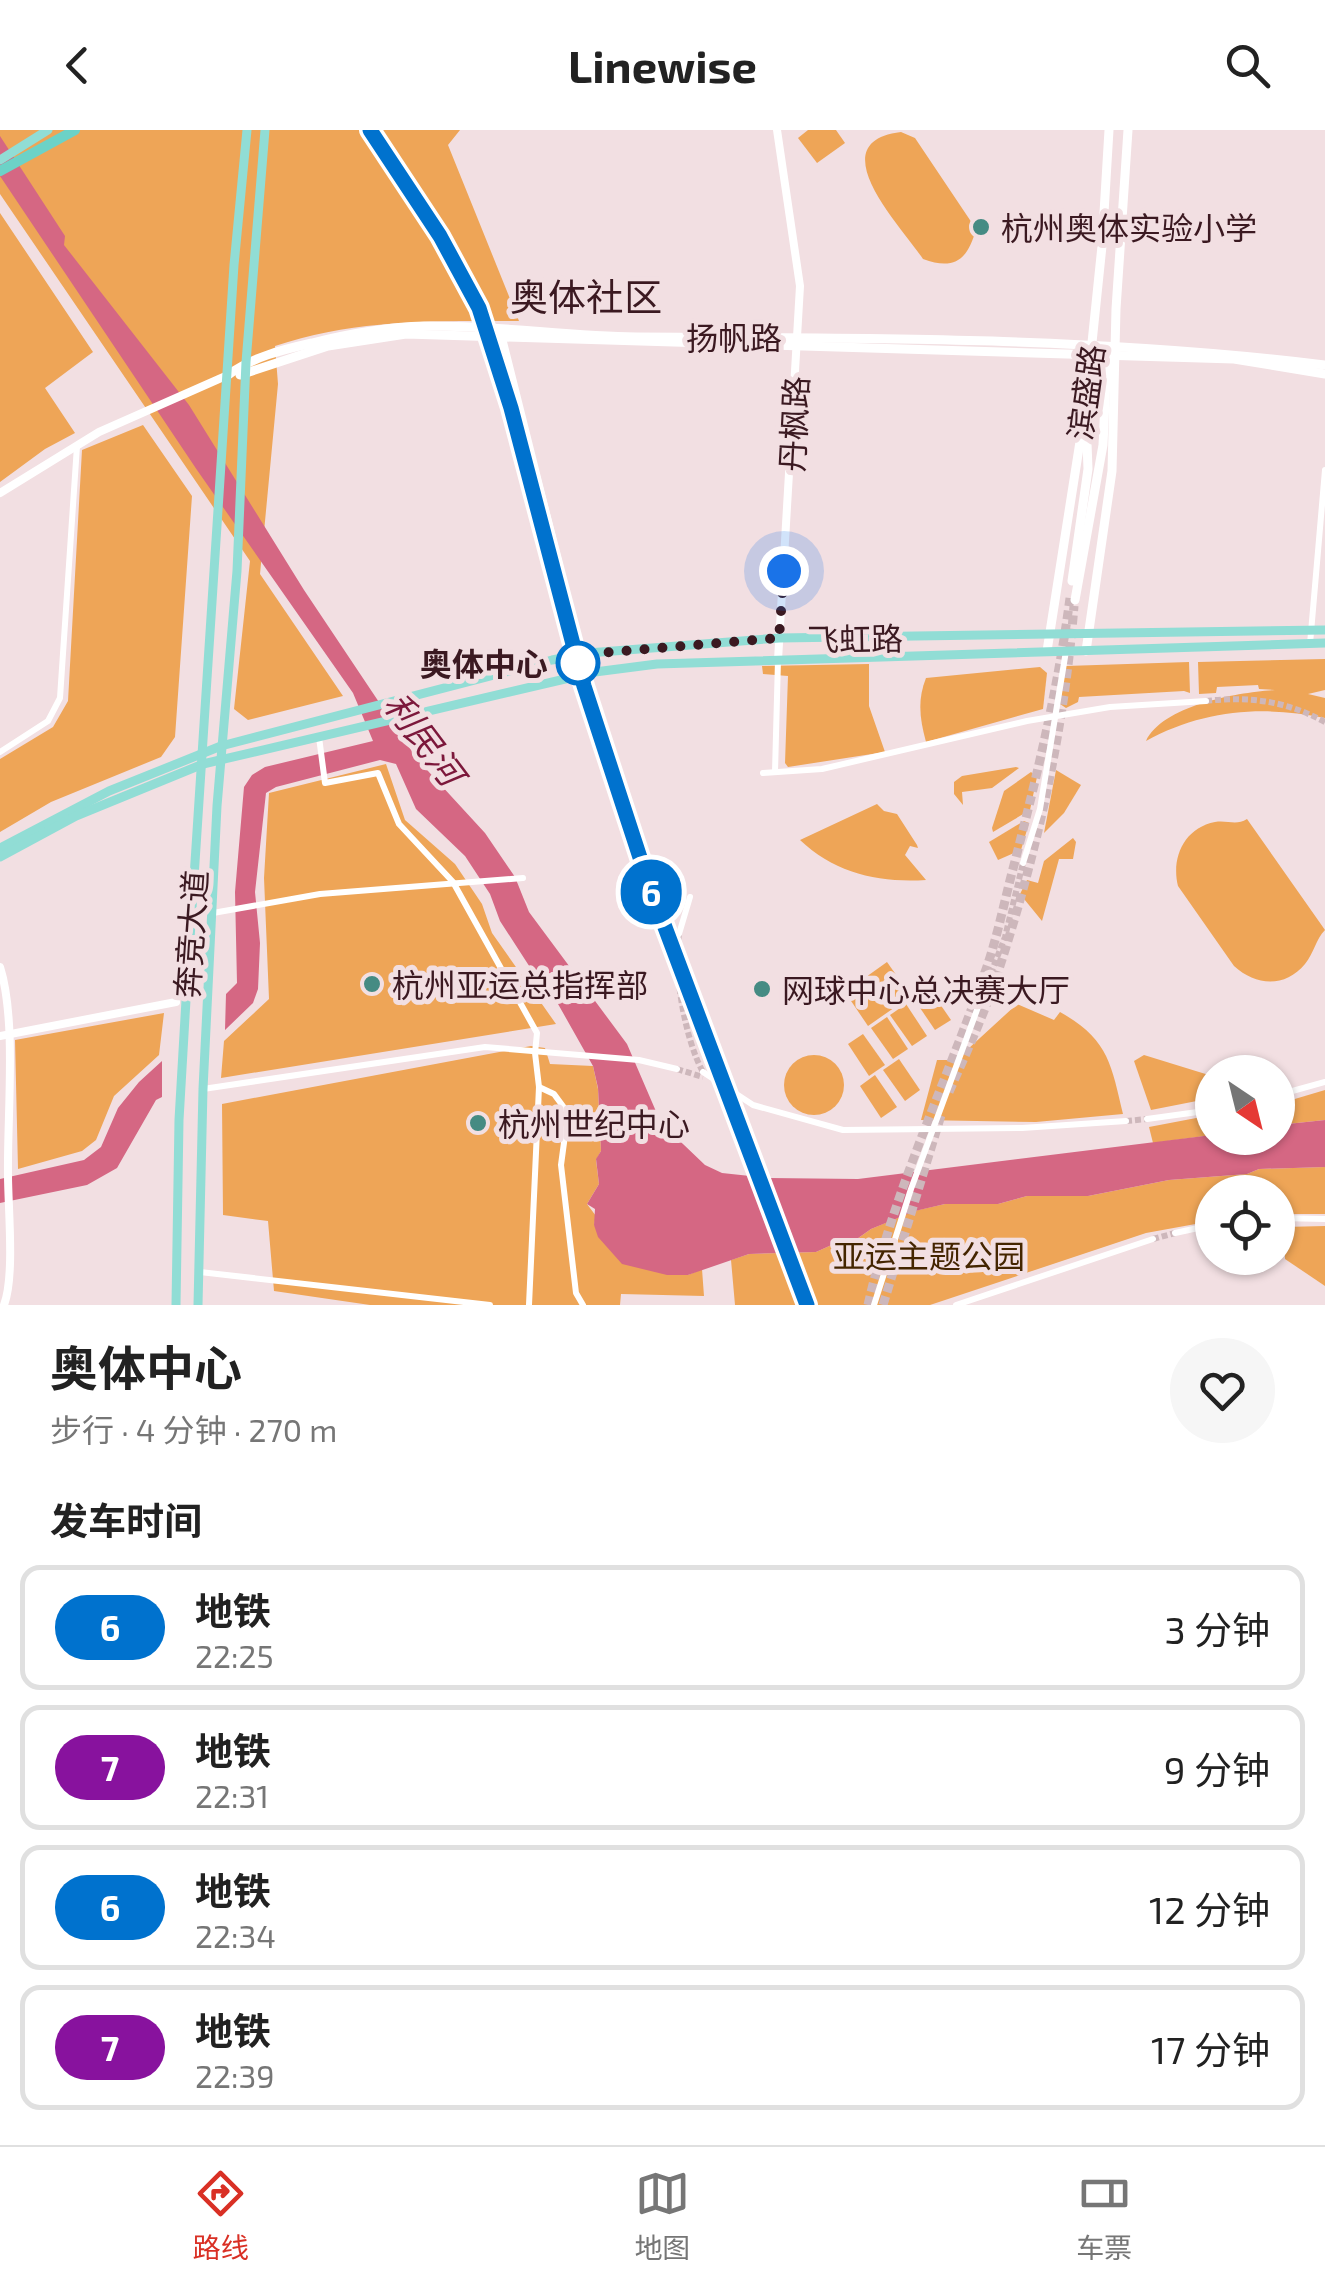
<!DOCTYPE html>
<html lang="zh">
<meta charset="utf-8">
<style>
:root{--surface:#fff;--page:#f6f6f6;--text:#222;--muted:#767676;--line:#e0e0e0;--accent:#d93025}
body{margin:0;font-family:"Exo 2","Noto Sans SC",sans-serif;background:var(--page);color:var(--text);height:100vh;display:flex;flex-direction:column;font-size:38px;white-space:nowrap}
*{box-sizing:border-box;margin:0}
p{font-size:32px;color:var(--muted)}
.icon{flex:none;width:55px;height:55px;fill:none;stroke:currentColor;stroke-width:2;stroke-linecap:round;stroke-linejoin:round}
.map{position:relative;height:1175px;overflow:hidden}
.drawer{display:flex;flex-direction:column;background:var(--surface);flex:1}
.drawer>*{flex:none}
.badge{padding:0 20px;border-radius:32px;font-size:35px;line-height:65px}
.needle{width:65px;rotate:145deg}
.fabs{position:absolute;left:1195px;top:925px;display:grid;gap:20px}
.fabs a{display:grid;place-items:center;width:100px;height:100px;border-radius:50%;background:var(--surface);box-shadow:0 2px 8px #0004;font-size:50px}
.you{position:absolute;width:50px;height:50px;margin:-25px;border:8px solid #fff;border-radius:50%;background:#1a73e8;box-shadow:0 0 0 15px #1a73e833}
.map>.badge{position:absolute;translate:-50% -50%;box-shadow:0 0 0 5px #fff}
h2{padding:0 50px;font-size:38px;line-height:90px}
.round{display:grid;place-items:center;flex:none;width:105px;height:105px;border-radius:52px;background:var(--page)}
.headline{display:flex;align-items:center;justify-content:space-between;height:170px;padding:0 50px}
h1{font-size:48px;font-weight:700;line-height:75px}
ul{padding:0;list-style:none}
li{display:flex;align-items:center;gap:30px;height:125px;margin:0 20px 15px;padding:0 30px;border:5px solid var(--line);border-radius:20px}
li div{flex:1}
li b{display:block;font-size:38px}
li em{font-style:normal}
li .badge{min-width:110px;font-weight:700;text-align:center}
header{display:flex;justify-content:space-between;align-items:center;height:130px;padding:0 50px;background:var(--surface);font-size:45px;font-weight:700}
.tabs{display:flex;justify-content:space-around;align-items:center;height:140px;border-top:2px solid var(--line);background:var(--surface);font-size:28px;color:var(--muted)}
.tabs a{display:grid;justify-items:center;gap:5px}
.tabs .active{color:var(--accent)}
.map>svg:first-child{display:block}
.green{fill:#eea557}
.water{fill:#d56783}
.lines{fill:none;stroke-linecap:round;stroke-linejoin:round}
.minor-tunnel{stroke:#cdb7bb;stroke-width:6;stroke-dasharray:6 3;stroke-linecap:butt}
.secondary-tunnel{stroke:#cdb7bb;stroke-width:9;stroke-dasharray:9 4.5;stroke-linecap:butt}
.minor{stroke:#fff;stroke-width:6}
.tertiary{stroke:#fff;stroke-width:8}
.secondary{stroke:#fff;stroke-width:9}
.primary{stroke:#91ddd5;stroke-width:9}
.trunk{stroke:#6cd2c7;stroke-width:10}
.line-casing{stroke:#fff;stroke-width:22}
.line{stroke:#0072ce;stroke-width:15}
.walk{stroke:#3b1921;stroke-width:10;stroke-dasharray:0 18}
.poi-dot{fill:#458b83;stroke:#f2dfe2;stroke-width:4}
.stop-dot{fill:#fff;stroke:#0072ce;stroke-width:5}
.labels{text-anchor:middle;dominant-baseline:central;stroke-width:10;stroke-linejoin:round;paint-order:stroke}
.poi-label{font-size:32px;fill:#3b1921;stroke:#f2dfe2;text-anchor:start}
.street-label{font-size:32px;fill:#3b1921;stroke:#f2dfe2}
.stop-label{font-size:32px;font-weight:bold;fill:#3b1921;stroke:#f2dfe2;text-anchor:end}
.park-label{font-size:32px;fill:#442500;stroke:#f2dfe2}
.water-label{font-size:35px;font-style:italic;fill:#7c183b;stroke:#f2dfe2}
.quarter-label{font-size:38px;fill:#3b1921;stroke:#f2dfe2}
</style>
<header><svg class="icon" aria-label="back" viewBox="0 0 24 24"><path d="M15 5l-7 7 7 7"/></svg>Linewise<svg class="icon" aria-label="search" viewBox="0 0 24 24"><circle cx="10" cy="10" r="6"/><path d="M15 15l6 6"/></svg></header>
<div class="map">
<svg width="1325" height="1175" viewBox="0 0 1325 1175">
<rect width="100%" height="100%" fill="#f2dfe2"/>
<g class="green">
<path d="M0 0H460L448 15 519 191C435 191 355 189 275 216L278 254 260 444 343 566 248 590 234 579 250 431 0 64Z"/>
<path d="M808 0H836L845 13 817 33 798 8Z"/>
<path d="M901 2 915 8 976 99C968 129 955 141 923 129 900 95 819 12 901 2Z"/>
<path d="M0 83 93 222 45 258 75 303 45 319 0 352Z"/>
<path d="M143 295 192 366 175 607 161 627 51 672 0 702V629L53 597 68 571 82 320Z"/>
<path d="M1325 529V560L1308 564 1325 568V588C1263 575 1202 580 1146 611 1163 575 1239 562 1275 560L1259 559 1258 555 1217 557 1216 563 1199 564 1198 532Z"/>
<path d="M1189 532 1190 563 1184 561 1079 567 1078 572 1066 578 1060 574 1066 536Z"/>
<path d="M869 534V576L885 622 788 637 785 633 788 546 763 544 762 536Z"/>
<path d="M1040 537 1047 543 1043 579 926 612C920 590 917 570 926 548Z"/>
<path d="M386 634 405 690 455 734 482 774 492 803 556 894 221 948 224 911 269 869 264 748 269 663Z"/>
<path d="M1016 637 1019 638 992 658 962 662 963 675 954 664V652L962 646Z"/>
<path d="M1056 640 1081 655 1064 683 1044 703Z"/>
<path d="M1031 642 1037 647 1030 680 993 702 992 698 1004 661Z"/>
<path d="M877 674 884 681 897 684 917 715 918 718 910 716 905 725 926 750C878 753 835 743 800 710Z"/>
<path d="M1247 689 1325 800C1316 809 1314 823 1305 834 1285 858 1256 856 1234 836L1178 756C1171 728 1184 698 1215 692 1228 690 1236 696 1247 689Z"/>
<path d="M1024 691 1029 693 1021 720 998 730 989 712Z"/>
<path d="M1073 708 1076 712 1073 729H1059L1042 791 1020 764 1027 750 1038 753 1044 731Z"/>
<path d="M887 832 911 866 868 896 845 862Z"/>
<path d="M929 858 951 890 935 900 914 869Z"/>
<path d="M906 874 927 906 912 916 890 885Z"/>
<path d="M1017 874 1054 890 1060 882C1108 909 1111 933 1123 984L1036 992 921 990 937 930H956Z"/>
<path d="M164 883 159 925 114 966 96 1010 82 1021 18 1039 15 910Z"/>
<path d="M887 887 908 919 893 929 871 898Z"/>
<path d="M863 904 885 935 869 946 848 914Z"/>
<path d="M531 916 545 918 550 934 593 936 598 959 601 1021 596 1030 599 1054 587 1074 596 1086 594 1095 688 1145 702 1139 704 1166 621 1164 620 1175H370L274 1161 268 1091 223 1085 222 974Z"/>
<path d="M1144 925 1212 946V968L1151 980 1134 931Z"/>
<circle cx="814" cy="955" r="30"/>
<path d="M899 929 920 960 905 971 883 940Z"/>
<path d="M875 945 897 977 881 988 860 956Z"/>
<path d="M1325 960V990L1278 995V974Z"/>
<path d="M1212 985V1005L1153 1013 1149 997Z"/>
<path d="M1325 1037V1084H1278V1062H1212V1091L1146 1103 930 1175H735L731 1130 749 1124 816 1122 836 1113 854 1111 871 1099 914 1081 945 1074H998L1027 1066H1088L1169 1050 1247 1044 1259 1039Z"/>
<path d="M1325 1096V1156L1285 1129 1284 1097Z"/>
</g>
<g class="water">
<path d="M0 6 65 106 64 115 189 275 304 460 417 629 485 703 515 747 529 782 627 914 661 993 705 1035 722 1043 769 1048 858 1049 1212 1005V1008H1278V995L1325 990V1037L1259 1039 1247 1044 1169 1050 1088 1066H1027L998 1074H945L915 1081 871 1099 854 1111 836 1113 816 1122 749 1124 688 1145H667L622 1134 598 1107 594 1095 595 1079 587 1074 599 1054 596 1029 601 1021 598 958 593 936 549 858 544 859 500 791 490 764 465 726 416 679 396 634 380 630 276 657 266 663 255 762 260 813 258 859 253 873 225 900 226 864 237 853 235 762 244 657 252 645 265 637 373 611 353 563 197 340 0 46Z"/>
<path d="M162 931V967L156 970 117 1038 87 1055 0 1073V1049L84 1030 101 1017 118 978 139 952Z"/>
</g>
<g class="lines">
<g class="minor-tunnel">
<path d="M1206 571C1250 566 1286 571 1325 592"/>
<path d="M679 804C673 840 685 910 703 942"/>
<path d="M981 869 1005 807 1023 733"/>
<path d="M677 939 703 947"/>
<path d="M1126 991 1147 989"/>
<path d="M1153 1109 1175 1103"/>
</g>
<g class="secondary-tunnel">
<path d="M949 962C966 923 985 883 998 842 1037 723 1064 601 1074 476"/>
<path d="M868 1175C894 1061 945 955 984 845 997 810 1004 772 1014 735 1037 646 1058 559 1070 468"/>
<path d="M883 1175 942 982"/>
</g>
<g class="minor">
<path d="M503 208 587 543"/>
<path d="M1310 514 1325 340"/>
<path d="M319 607 325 653 378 643 399 694 453 752 537 903 535 923 539 957 529 1175"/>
<path d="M0 622 48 591 60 568 77 316"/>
<path d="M775 642 778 530"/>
<path d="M763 643 822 639 1027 591 1110 577 1206 571"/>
<path d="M1023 733 1040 679 1066 521"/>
<path d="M213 783 320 764 523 748"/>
<path d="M679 804 690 767"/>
<path d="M703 942 753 975 843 1000 1022 998 1126 991"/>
<path d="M539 957 554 964 568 983 561 1035 576 1163 583 1175"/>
<path d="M203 959 485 917 639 930 677 939"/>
<path d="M1278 965 1325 952"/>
<path d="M1147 989 1212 980"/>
<path d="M1278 1088 1325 1089"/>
<path d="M1175 1103 1212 1095"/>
<path d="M200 1142 490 1175"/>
<path d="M874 1175 911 1059 981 869"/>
<path d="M956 1175 1153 1109"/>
</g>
<g class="tertiary">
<path d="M777 0 800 156 778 530"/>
<path d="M0 363 99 302 228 245"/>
<path d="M0 837C17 891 7 986 8 1045 8 1078 15 1146 4 1175"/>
<path d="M0 906 176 872"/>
</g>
<g class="secondary">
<path d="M228 245C253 227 281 220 312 213 348 204 386 197 424 196 495 195 565 206 636 207 866 208 1097 207 1325 235"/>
<path d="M240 245 328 216 406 204 1234 229 1325 244"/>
<path d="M1072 451 1088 339 1086 288"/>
<path d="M1075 470 1103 315 1107 226"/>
<path d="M1047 521 1085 280 1102 116 1109 0"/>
<path d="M1086 521 1112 341 1116 179 1128 0"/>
</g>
<g class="primary">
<path d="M0 30 48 0"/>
<path d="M0 718 109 661 221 616 552 530 588 523 779 508 1325 500"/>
<path d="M0 727 76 686 203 634 595 542 657 534 1325 513"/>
<path d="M176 1175 179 990 186 870 234 135 247 0"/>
<path d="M198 1175 203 959 217 676 237 441 246 232 265 0"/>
</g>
<path class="trunk" d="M0 41 75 0"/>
</g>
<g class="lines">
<g class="line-casing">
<path id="line" d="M370 0 440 106 479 178 511 278 584 556 648 752 807 1175"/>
</g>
<use href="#line" class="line"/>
<path class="walk" d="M578 533 583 524H588L779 508 784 441"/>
</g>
<g class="poi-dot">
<circle cx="981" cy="97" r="10"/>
<circle cx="372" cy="854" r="10"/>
<circle cx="762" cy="859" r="10"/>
<circle cx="478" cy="993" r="10"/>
</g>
<circle class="stop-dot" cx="578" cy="533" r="20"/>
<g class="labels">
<g class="poi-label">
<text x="1001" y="97">杭州奥体实验小学</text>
<text x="392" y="854">杭州亚运总指挥部</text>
<text x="782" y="859">网球中心总决赛大厅</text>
<text x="498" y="993">杭州世纪中心</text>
</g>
<g class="street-label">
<text x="734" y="207">扬帆路</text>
<text transform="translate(1085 262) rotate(-82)">滨盛路</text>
<text transform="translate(793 294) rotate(-87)">丹枫路</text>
<text transform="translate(855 508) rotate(-1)">飞虹路</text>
<text transform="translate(190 804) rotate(-86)">奔竞大道</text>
</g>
<g class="stop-label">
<text x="548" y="533">奥体中心</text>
</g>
<g class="park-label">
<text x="929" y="1125">亚运主题公园</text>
</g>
<g class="water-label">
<text transform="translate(425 608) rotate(53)">利民河</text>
</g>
<g class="quarter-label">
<text x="586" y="166">奥体社区</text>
</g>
</g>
</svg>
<div class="fabs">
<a><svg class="needle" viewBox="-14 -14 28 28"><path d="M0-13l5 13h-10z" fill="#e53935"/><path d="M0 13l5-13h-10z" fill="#767676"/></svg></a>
<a><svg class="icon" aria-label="locate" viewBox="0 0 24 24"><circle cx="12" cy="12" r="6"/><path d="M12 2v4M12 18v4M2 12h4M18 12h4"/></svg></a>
</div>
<div class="you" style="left:784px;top:441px"></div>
<b class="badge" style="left:651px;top:762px;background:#0072ce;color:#fff">6</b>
</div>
<section class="drawer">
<div class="headline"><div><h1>奥体中心</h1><p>步行 · 4 分钟 · 270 m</p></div><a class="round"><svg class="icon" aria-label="heart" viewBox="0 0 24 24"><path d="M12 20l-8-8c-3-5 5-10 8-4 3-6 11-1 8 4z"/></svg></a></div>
<h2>发车时间</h2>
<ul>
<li><span class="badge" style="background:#0072ce;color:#fff">6</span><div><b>地铁</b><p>22:25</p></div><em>3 分钟</em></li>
<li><span class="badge" style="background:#88129e;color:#fff">7</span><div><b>地铁</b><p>22:31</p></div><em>9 分钟</em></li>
<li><span class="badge" style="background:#0072ce;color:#fff">6</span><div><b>地铁</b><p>22:34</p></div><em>12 分钟</em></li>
<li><span class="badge" style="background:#88129e;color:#fff">7</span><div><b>地铁</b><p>22:39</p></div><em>17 分钟</em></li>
</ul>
</section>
<nav class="tabs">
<a class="active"><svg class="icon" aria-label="directions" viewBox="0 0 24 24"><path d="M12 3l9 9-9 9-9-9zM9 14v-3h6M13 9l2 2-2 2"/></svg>路线</a>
<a><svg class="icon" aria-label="map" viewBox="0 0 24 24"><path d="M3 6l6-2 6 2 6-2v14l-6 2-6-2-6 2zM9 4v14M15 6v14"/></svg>地图</a>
<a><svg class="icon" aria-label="tickets" viewBox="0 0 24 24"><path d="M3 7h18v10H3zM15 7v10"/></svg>车票</a>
</nav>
